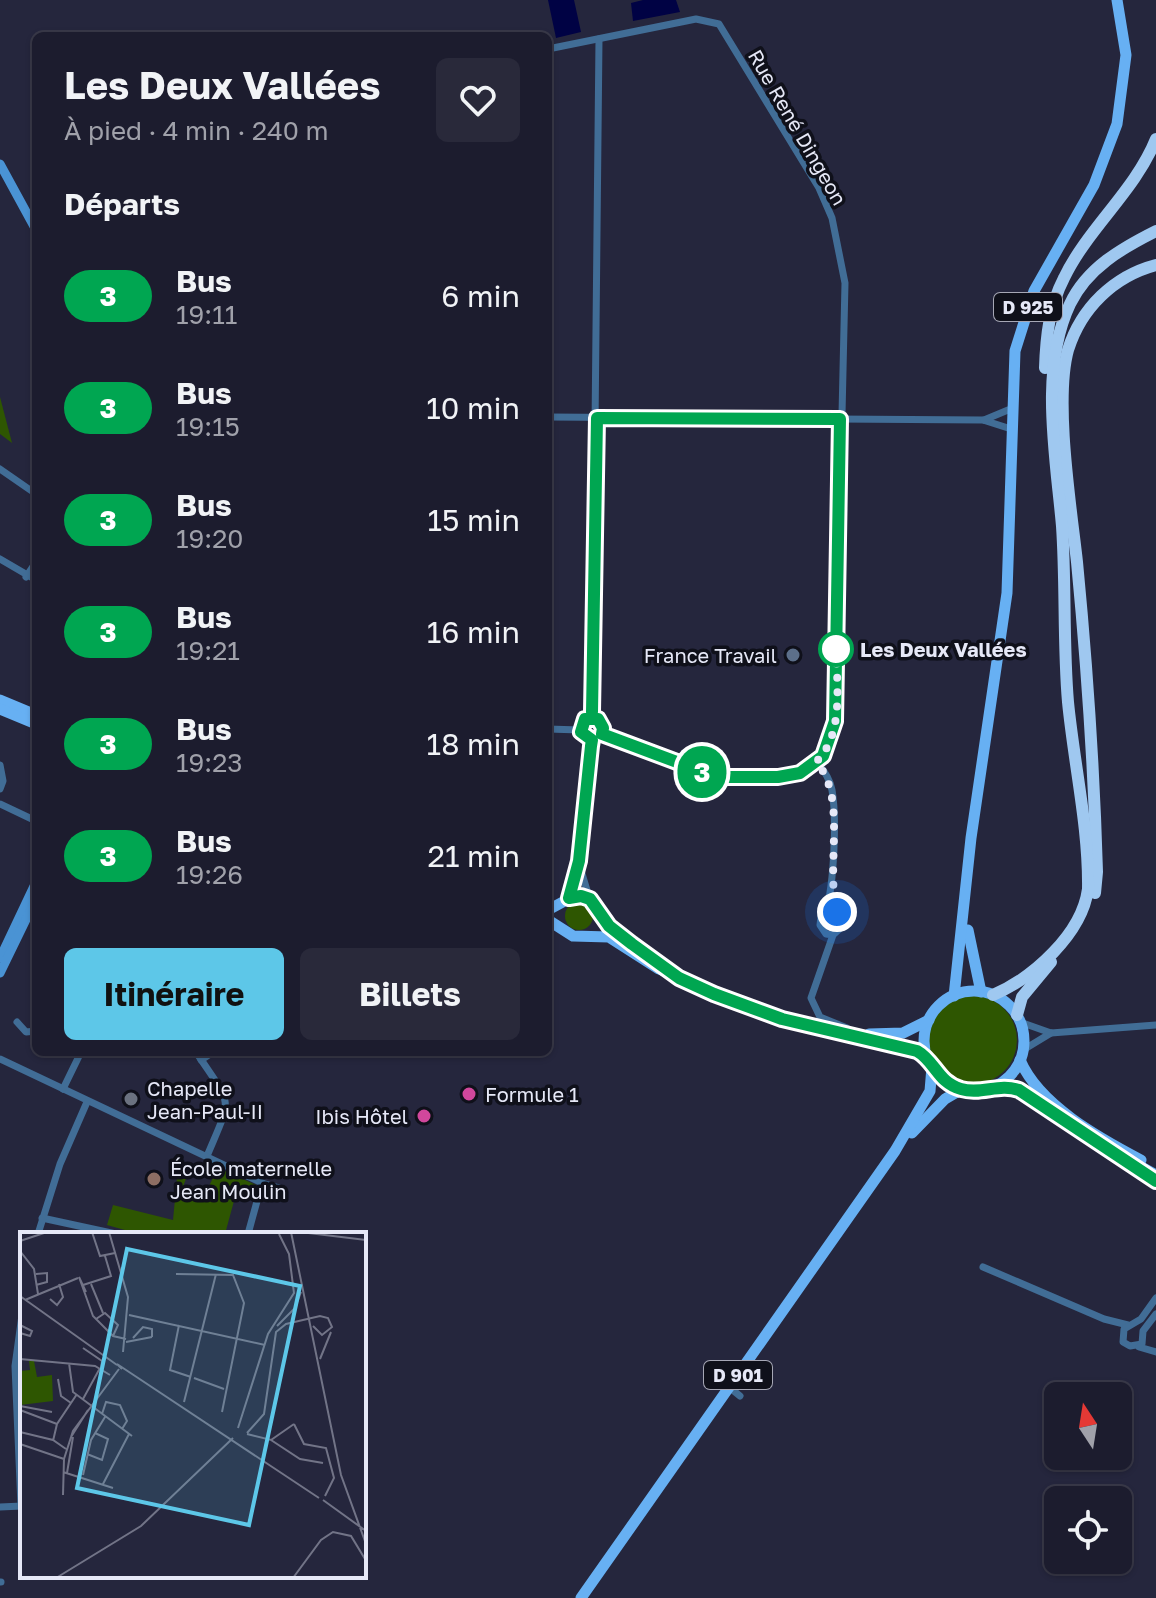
<!DOCTYPE html>
<html lang="fr">
<meta charset="utf-8">
<style>
:root{--surface:#1c1c2e;--page:#29293a;--text:#f1f3f6;--muted:#a0a1aa;--line:#3a3a4a;--accent:#5dc7e8}
body{margin:0;font-family:"Golos Text",sans-serif;background:var(--page);color:var(--text);height:100vh;display:flex;flex-direction:column;font-size:30px;white-space:nowrap}
*{box-sizing:border-box;margin:0}
p{font-size:26px;color:var(--muted)}
.icon{flex:none;width:44px;height:44px;fill:none;stroke:currentColor;stroke-width:2;stroke-linecap:round;stroke-linejoin:round}
.map{position:relative;flex:1;overflow:hidden}
.details{position:absolute;left:32px;top:32px;width:520px;height:1024px;display:flex;flex-direction:column;background:var(--surface);border-radius:12px;box-shadow:0 2px 6px #0004,0 0 0 2px var(--line)}
.details>*{flex:none}
.badge{padding:0 16px;border-radius:26px;font-size:28px;line-height:52px}
.needle{width:52px;rotate:348deg}
.buttons{position:absolute;left:1044px;top:1382px;display:grid;gap:16px}
.buttons a{display:grid;place-items:center;width:88px;height:88px;border-radius:12px;background:var(--surface);box-shadow:0 2px 6px #0004,0 0 0 2px var(--line);font-size:40px}
.you{position:absolute;width:40px;height:40px;margin:-20px;border:6px solid #fff;border-radius:50%;background:#1a73e8;box-shadow:0 0 0 12px #1a73e833}
.map>.badge{position:absolute;translate:-50% -50%;box-shadow:0 0 0 4px #fff}
h2{padding:0 32px;font-size:30px;line-height:72px}
.round{display:grid;place-items:center;flex:none;width:84px;height:84px;border-radius:12px;background:var(--page)}
.overview{display:flex;align-items:center;justify-content:space-between;height:136px;padding:0 32px}
h1{font-size:38px;font-weight:700;line-height:60px}
.button{display:flex;gap:16px;margin-top:auto;padding:16px 32px}
.button a{flex:1;height:92px;border-radius:12px;background:var(--accent);color:#111;font-size:32px;font-weight:700;line-height:92px;text-align:center}
.button a+a{background:var(--page);color:var(--text)}
ul{padding:0;list-style:none}
li{display:flex;align-items:center;gap:24px;height:112px;padding:0 32px}
li div{flex:1}
li b{display:block;font-size:30px}
li em{font-style:normal}
li .badge{min-width:88px;font-weight:700;text-align:center}
.map>svg:first-child{display:block}
.green{fill:#2e5601}
.water{fill:#000244}
.lines{fill:none;stroke-linecap:round;stroke-linejoin:round}
.street{stroke:#416d96;stroke-width:7}
.secondary{stroke:#4a93d4;stroke-width:9}
.primary{stroke:#67b0f3;stroke-width:11}
.highway{stroke:#9fc8f0;stroke-width:12}
.line-casing{stroke:#fff;stroke-width:18}
.line{stroke:#00a651;stroke-width:12}
.walk{stroke:#e6e8f7;stroke-width:8;stroke-dasharray:0 14.4}
.stop-dot{fill:#fff;stroke:#00a651;stroke-width:4}
.service-dot{fill:#5c6f8a;stroke:#0f101a;stroke-width:3}
.hotel-dot{fill:#d1479c;stroke:#0f101a;stroke-width:3}
.worship-dot{fill:#6b7280;stroke:#0f101a;stroke-width:3}
.education-dot{fill:#8d6e63;stroke:#0f101a;stroke-width:3}
.labels{text-anchor:middle;dominant-baseline:central;stroke-width:7;stroke-linejoin:round;paint-order:stroke}
.shield{fill:#0f101a;stroke:#a6a7b5;stroke-width:2}
.shield-label{font-size:18px;font-weight:bold;fill:#e6e8f7}
.street-label{font-size:20px;fill:#e6e8f7;stroke:#0f101a}
.stop-label{font-size:20px;font-weight:bold;fill:#e6e8f7;stroke:#0f101a;text-anchor:start}
.poi-label{font-size:20px;fill:#e6e8f7;stroke:#0f101a;text-anchor:start}
.inset-road{fill:none;stroke:#727487;stroke-width:2}
.view{fill:#5dc7e8;fill-opacity:0.15;stroke:#5dc7e8;stroke-width:4}
.inset-edge{fill:none;stroke:#e6e8f7;stroke-width:4}
</style>
<div class="map">
<svg width="1156" height="1598" viewBox="0 0 1156 1598">
<rect width="100%" height="100%" fill="#25263d"/>
<g class="green">
<path d="M0 397 12 443 0 434Z"/>
<circle cx="579" cy="916" r="14"/>
<circle cx="973" cy="1040" r="44"/>
<path d="M218 1168 256 1185 254 1194 237 1190 225 1234H139L107 1225 113 1205 173 1220 177 1178 186 1179 182 1189 203 1198Z"/>
</g>
<g class="water">
<path d="M548 0H574L581 32 556 38Z"/>
<path d="M643 0H676L680 12 633 21 631 3Z"/>
</g>
<g class="lines">
<g class="street">
<path d="M548 49 696 19 719 24 819 188 832 218 845 283 835 721C827 785 751 788 700 772 667 762 636 742 602 734"/>
<path d="M548 417 983 420 1008 428"/>
<path d="M984 420 1008 410"/>
<path d="M0 469 36 494"/>
<path d="M0 559 36 580"/>
<path d="M26 577 36 562"/>
<path d="M592 717 599 39"/>
<path d="M592 717 603 724 602 734"/>
<path d="M548 729 580 730"/>
<path d="M592 740 584 737 580 730 585 719 592 717"/>
<path d="M816 762C824 770 830 779 832 790 837 819 834 883 826 912"/>
<path d="M0 765 3 781 0 789"/>
<path d="M0 804 36 821"/>
<path d="M580 867 589 897"/>
<path d="M569 898 579 861 592 740"/>
<path d="M833 935 826 934 820 925 821 917 830 911 839 913 844 925 833 935 811 998 820 1017 847 1028"/>
<path d="M17 1022 26 1032 36 1031"/>
<path d="M1020 1022 1051 1033 1156 1025"/>
<path d="M1023 1050 1051 1033"/>
<path d="M196 1052C233 1108 233 1094 207 1156"/>
<path d="M0 1059 262 1183 283 1189"/>
<path d="M201 1060 213 1052"/>
<path d="M63 1089 81 1052"/>
<path d="M42 1218 116 1234"/>
<path d="M38 1234 60 1164 87 1102"/>
<path d="M248 1234 262 1183"/>
<path d="M983 1267 1104 1319 1128 1325"/>
<path d="M1156 1298 1141 1319 1124 1329 1123 1342 1130 1346 1142 1344 1143 1331 1156 1314"/>
<path d="M1139 1347 1156 1352"/>
<path d="M729 1387 740 1396"/>
<path d="M21 1506 15 1366 22 1315"/>
<path d="M0 1507 22 1506"/>
<path d="M0 1582H1"/>
</g>
<g class="secondary">
<path d="M0 164 36 230"/>
<path d="M0 958 36 882"/>
<path d="M0 973 36 899"/>
</g>
<g class="primary">
<path d="M0 700 36 715"/>
<path d="M0 709 36 724"/>
<path d="M548 910 572 897H588L595 903 609 926 630 943"/>
<path d="M548 920 573 936 609 937 659 969 760 1011 907 1048 927 1056"/>
<path d="M968 930 981 992"/>
<circle cx="974" cy="1041" r="50"/>
<path d="M954 996 971 838 1007 593 1015 351 1034 291 1094 185 1117 124 1126 55 1117 0"/>
<path d="M869 1034 903 1033 929 1020"/>
<path d="M1020 1060C1039 1105 1099 1138 1141 1160"/>
<path d="M997 1086 1026 1093 1096 1142 1156 1175"/>
<path d="M912 1133 945 1099 962 1089"/>
<path d="M581 1598 895 1151 930 1091 932 1067"/>
</g>
<g class="highway">
<path d="M1045 368C1046 337 1049 307 1064 278 1088 228 1135 191 1156 139"/>
<path d="M1095 893 1097 872C1094 768 1087 666 1077 562 1071 508 1054 401 1068 350 1081 308 1114 276 1156 265"/>
<path d="M993 995C1033 978 1082 934 1088 889 1089 828 1074 764 1068 702 1063 644 1066 585 1062 526 1056 457 1039 369 1070 304 1087 268 1122 248 1156 231"/>
<path d="M1017 1015 1022 997 1051 962"/>
</g>
</g>
<g class="lines">
<g class="line-casing">
<path id="line" d="M592 712 597 418 840 419 835 721 823 756 800 773 778 777H717L602 734 603 728 598 719H585L581 732 592 740 591 746 579 861 569 898 581 896 590 899 609 926 632 944 679 978 714 994 782 1019 917 1051C935 1061 938 1083 961 1089 981 1095 999 1083 1019 1090L1156 1181"/>
</g>
<use href="#line" class="line"/>
<path class="walk" d="M836 649C837 685 844 735 816 762 848 796 825 867 837 912"/>
</g>
<circle class="stop-dot" cx="836" cy="649" r="16"/>
<circle class="service-dot" cx="793" cy="655" r="8"/>
<g class="hotel-dot">
<circle cx="469" cy="1094" r="8"/>
<circle cx="424" cy="1116" r="8"/>
</g>
<circle class="worship-dot" cx="131" cy="1099" r="8"/>
<circle class="education-dot" cx="154" cy="1179" r="8"/>
<g class="labels">
<g class="shield">
<rect x="994" y="293" width="68" height="28" rx="6"/>
<rect x="704" y="1361" width="68" height="28" rx="6"/>
</g>
<g class="shield-label">
<text x="1028" y="307">D 925</text>
<text x="738" y="1375">D 901</text>
</g>
<g class="street-label">
<text transform="translate(798 127) rotate(60)">Rue René Dingeon</text>
</g>
<g class="stop-label">
<text x="860" y="649">Les Deux Vallées</text>
</g>
<g class="poi-label">
<text x="777" y="655" text-anchor="end">France Travail</text>
<text x="147" y="1088">Chapelle<tspan x="147" dy="23">Jean-Paul-II</tspan></text>
<text x="485" y="1094">Formule 1</text>
<text x="408" y="1116" text-anchor="end">Ibis Hôtel</text>
<text x="170" y="1168">École maternelle<tspan x="170" dy="23">Jean Moulin</tspan></text>
</g>
</g>
<g transform="translate(20 1232)">
<rect width="346" height="346" fill="#25263d"/>
<path d="M9 129H14L17 145 32 143 33 169 0 173V139L10 138Z" fill="#2e5601"/>
<path class="inset-road" d="M72 0 80 24 95 21M89 0 108 65 103 120M271 0 321 243 346 312M280 0 346 8M0 9 27 0M0 19 14 37 18 62M156 42 213 43 224 71 202 180M71 52 83 81M16 53 27 50V41L16 42M63 53 91 44 85 24M66 60 59 45 73 84 93 104 106 107M0 64 97 133M30 67 37 73 43 65 39 52M5 68 58 46M109 83 245 113M76 87 85 81 98 93 93 104M0 93 12 99 10 104 0 101M159 93 150 138 171 145M257 94 275 76 281 60M113 106 123 95 132 97V105M106 110 132 105M63 116 82 129 81 137M0 127 75 134 90 143M300 127 311 100M49 131 53 160 112 204M102 137 97 132 299 266M174 146 204 157M38 147 41 164 51 171M63 167 80 136M164 170 196 42M0 174 32 180M0 178 37 192M82 182 86 170 100 173 107 189 102 197M274 192 284 212 306 216 314 246 305 264M218 196 248 102 274 61 269 22 259 2M0 200 33 208 46 217M227 201 244 182 256 100 266 92 300 84 308 86 312 95 302 103 293 94M227 202 251 208 274 192M51 205 68 178M251 208 280 227 303 231M33 209 37 192 57 162M0 212 44 227M67 222 82 228 88 207 75 201M43 240 93 256M47 241 53 205M63 243 71 208 85 185M83 252 109 202M43 263 44 227 53 199 99 137M303 268 346 299M36 346 121 294 213 206M273 346 301 308 313 300 331 304 345 327"/>
<path class="view" d="M107 17 280 54 229 293 57 256Z"/>
<rect width="346" height="346" class="inset-edge"/>
</g>
</svg>
<div class="buttons">
<a><svg class="needle" viewBox="-14 -14 28 28"><path d="M0-13l5 13h-10z" fill="#e53935"/><path d="M0 13l5-13h-10z" fill="#a0a1aa"/></svg></a>
<a><svg class="icon" aria-label="locate" viewBox="0 0 24 24"><circle cx="12" cy="12" r="6"/><path d="M12 2v4M12 18v4M2 12h4M18 12h4"/></svg></a>
</div>
<div class="you" style="left:837px;top:912px"></div>
<b class="badge" style="left:702px;top:772px;background:#00a651;color:#fff">3</b>
<section class="details">
<div class="overview"><div><h1>Les Deux Vallées</h1><p>À pied · 4 min · 240 m</p></div><a class="round"><svg class="icon" aria-label="heart" viewBox="0 0 24 24"><path d="M12 20l-8-8c-3-5 5-10 8-4 3-6 11-1 8 4z"/></svg></a></div>
<h2>Départs</h2>
<ul>
<li><span class="badge" style="background:#00a651;color:#fff">3</span><div><b>Bus</b><p>19:11</p></div><em>6 min</em></li>
<li><span class="badge" style="background:#00a651;color:#fff">3</span><div><b>Bus</b><p>19:15</p></div><em>10 min</em></li>
<li><span class="badge" style="background:#00a651;color:#fff">3</span><div><b>Bus</b><p>19:20</p></div><em>15 min</em></li>
<li><span class="badge" style="background:#00a651;color:#fff">3</span><div><b>Bus</b><p>19:21</p></div><em>16 min</em></li>
<li><span class="badge" style="background:#00a651;color:#fff">3</span><div><b>Bus</b><p>19:23</p></div><em>18 min</em></li>
<li><span class="badge" style="background:#00a651;color:#fff">3</span><div><b>Bus</b><p>19:26</p></div><em>21 min</em></li>
</ul>
<div class="button"><a>Itinéraire</a><a>Billets</a></div>
</section>
</div>
